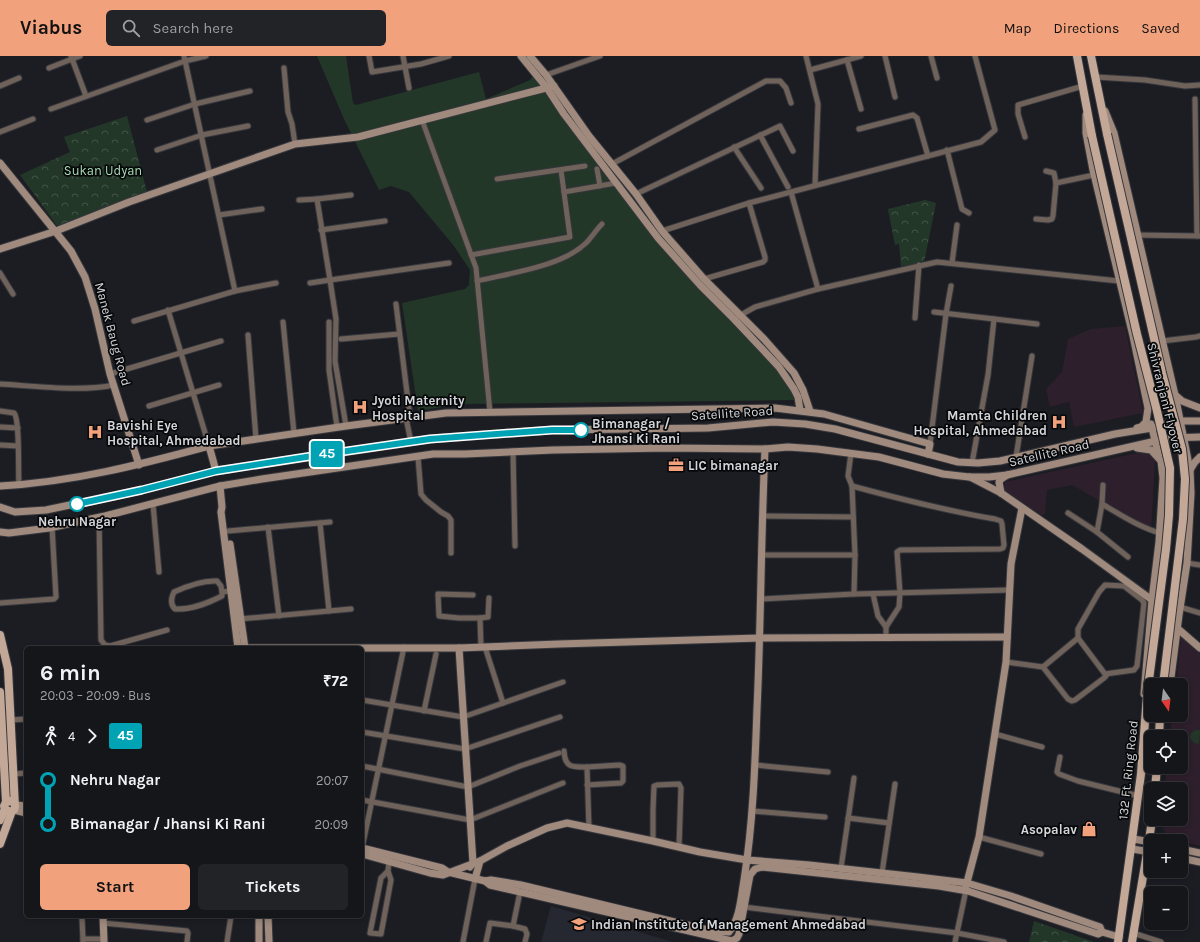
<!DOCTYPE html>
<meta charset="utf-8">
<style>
:root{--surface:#15161a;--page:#222327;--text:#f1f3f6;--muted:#9d9fa2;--line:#343539;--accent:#f1a17c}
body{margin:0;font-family:Karla,sans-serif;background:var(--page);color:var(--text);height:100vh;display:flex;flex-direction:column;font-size:15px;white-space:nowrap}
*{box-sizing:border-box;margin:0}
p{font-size:13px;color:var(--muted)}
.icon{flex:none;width:22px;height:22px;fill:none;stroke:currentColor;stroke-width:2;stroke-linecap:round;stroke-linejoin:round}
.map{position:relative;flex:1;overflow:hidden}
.drawer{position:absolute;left:24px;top:590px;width:340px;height:272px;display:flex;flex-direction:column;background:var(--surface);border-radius:6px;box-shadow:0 2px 6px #0003,0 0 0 1px var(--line)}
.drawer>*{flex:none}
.badge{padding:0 8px;border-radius:3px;font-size:14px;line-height:26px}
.needle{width:26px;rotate:166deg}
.tools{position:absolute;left:1144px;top:622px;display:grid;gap:8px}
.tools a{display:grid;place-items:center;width:44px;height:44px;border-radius:6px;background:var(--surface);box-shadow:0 2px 6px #0003,0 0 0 1px var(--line);font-size:20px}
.map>.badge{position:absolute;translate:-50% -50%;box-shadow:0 0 0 2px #fff}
.legs{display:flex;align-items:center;gap:6px;height:44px;padding:0 16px;font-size:13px}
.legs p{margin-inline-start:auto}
.head{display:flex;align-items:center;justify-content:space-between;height:68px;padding:0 16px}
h1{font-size:22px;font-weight:700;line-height:30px}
.primary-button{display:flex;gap:8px;margin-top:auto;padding:8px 16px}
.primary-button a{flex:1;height:46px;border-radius:6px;background:var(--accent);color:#111;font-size:16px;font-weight:700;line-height:46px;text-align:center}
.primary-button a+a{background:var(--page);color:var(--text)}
ul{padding:0 16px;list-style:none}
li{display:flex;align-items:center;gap:14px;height:44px;font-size:15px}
li i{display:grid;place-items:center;width:6px;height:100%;margin:0 5px;background:currentColor}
li i::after{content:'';width:10px;height:10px;margin:-5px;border:3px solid;border-radius:50%;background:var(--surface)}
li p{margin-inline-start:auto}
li:first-child i{background:linear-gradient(#0000 50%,currentColor 0)}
li:last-child i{background:linear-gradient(currentColor 50%,#0000 0)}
header{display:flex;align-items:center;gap:24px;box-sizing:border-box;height:56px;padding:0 20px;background:var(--accent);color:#111}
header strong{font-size:19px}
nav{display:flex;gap:22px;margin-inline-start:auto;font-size:14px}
.search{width:280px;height:36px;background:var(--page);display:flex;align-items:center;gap:10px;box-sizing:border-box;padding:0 14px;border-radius:6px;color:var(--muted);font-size:15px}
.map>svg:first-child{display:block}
.commercial{fill:#2d1f2b}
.built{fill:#252831}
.grass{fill:#233728}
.park{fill:url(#park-crowns)}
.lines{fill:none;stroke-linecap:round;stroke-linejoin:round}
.street-casing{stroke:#36373d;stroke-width:7}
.secondary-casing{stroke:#36373d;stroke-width:9}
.primary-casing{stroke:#36373d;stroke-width:10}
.street{stroke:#6f625a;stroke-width:5}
.secondary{stroke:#9f8a7d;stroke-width:7}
.primary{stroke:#c3a897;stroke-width:8}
.primary-bridge-casing{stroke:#36373d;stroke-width:10;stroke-linecap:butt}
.primary-bridge{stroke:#c3a897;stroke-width:8}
.line-1-casing{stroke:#fff;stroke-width:9}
.line-1{stroke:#00a3b4;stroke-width:6}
.stop-1-dot{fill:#fff;stroke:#00a3b4;stroke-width:2}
.labels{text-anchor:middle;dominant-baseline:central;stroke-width:3.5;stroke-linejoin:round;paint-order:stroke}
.park-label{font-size:13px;fill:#a8dcb4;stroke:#07080a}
.street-label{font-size:13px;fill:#d5d6da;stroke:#07080a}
.poi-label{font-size:13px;font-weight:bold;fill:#d5d6da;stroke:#07080a;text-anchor:start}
.stop-label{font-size:13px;font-weight:bold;fill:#d5d6da;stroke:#07080a;text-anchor:start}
</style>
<header>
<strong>Viabus</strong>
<div class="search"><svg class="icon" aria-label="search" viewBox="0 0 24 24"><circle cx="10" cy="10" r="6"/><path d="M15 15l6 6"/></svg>Search here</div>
<nav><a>Map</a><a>Directions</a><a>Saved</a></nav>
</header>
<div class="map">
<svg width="1200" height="886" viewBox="0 0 1200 886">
<defs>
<pattern id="park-crowns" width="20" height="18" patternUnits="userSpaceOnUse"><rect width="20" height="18" fill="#233728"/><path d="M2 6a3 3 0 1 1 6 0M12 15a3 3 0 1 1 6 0" fill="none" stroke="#425347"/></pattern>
</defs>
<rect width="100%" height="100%" fill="#1c1d23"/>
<g class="commercial">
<path d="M1125 270 1143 357 1074 371 1069 346 1050 351 1046 333 1062 316 1068 283 1091 273Z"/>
<path d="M1148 396 1153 400 1155 406 1151 474 1072 429 1047 434 1045 458 1041 459 1005 436V426L1137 397Z"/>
<path d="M1181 582 1187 584 1200 597V790L1170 782 1161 770 1162 763H1181V733H1164L1167 711H1181V681H1170L1172 659H1181V629H1176Z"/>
</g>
<path class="built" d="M551 850 673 886H541Z"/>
<g class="grass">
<path d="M317 0H346L353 47 356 49 479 16 486 43 530 24 535 18 541 17 682 205 782 308 796 329 801 341 797 344 460 348 418 355 402 247 465 233 469 229 470 214 454 190 409 136 391 130 379 134 344 63Z"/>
<path d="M1196 674H1200L1199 688 1194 687 1190 682 1191 677Z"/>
</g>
<g class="park">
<path d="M127 60 147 136 58 171 20 119 70 96 64 81Z"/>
<path d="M925 144 936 147 924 207 901 210 899 188 895 189 888 153Z"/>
<path d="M1034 865 1094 886H1029Z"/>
</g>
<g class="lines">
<g class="street-casing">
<g id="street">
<path d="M71 0 86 40"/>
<path d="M369 0 372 16 421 8 449 0"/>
<path d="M403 0 409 32"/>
<path d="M806 0 818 48 815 129"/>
<path d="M885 0 895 41"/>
<path d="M931 0 937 22"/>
<path d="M847 4 861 53"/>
<path d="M49 12 80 0"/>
<path d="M284 12 288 56 292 68 295 88"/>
<path d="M810 14 861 0"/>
<path d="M546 19 600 0"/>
<path d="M1096 21 1145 24 1185 30 1200 29"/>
<path d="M0 30 19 22"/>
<path d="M1195 43 1197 180"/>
<path d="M51 53 185 5 206 0"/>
<path d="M147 64 195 48 250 35"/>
<path d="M422 64 476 212 490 356"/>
<path d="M859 73 913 59 917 62 928 100"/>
<path d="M0 76 33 63"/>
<path d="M760 79 788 131"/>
<path d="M1025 81 1018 58V49L1083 30"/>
<path d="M734 91 761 132"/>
<path d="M157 94 202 79 248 70"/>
<path d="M947 94 962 153 969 157"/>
<path d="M612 108 766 25H780L786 32 791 47"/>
<path d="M597 113 600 130"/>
<path d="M1046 115 1054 117 1056 127"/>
<path d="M497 123 585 110"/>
<path d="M564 136 616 127"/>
<path d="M636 138 780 70 793 95"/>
<path d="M351 139 317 143 330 224 449 207"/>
<path d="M299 144 317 143"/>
<path d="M219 159 262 153"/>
<path d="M1036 163 1048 164 1052 163 1053 160 1056 127 1094 119"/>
<path d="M321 174 385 165"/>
<path d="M662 175 749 147 981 86 995 74 975 0"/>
<path d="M1137 179 1199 180"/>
<path d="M471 199 570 181 561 114"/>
<path d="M952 207 957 169"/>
<path d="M0 217 13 238"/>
<path d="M704 223 763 206 765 204V201L749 147"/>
<path d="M477 225C510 217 561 211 586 187 592 181 596 174 602 168"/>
<path d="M310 227 330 224 336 263 335 305 346 370"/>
<path d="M818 233 937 206 1119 225"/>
<path d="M235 235 276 227"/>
<path d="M396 248 410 361"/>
<path d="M168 254 209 390"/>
<path d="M934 256 1037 268"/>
<path d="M739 260 755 251 818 233 791 136"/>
<path d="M915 262 919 209"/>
<path d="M134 265 235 235 184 0"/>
<path d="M283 266 294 377"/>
<path d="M329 266V314L337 371"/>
<path d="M248 279 256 383"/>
<path d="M341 283 399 278"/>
<path d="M1162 285 1196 281 1200 280"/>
<path d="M110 318 221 285"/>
<path d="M0 328C35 330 81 336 114 329"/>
<path d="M149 350 219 329"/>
<path d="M0 355 14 357C20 363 18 416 19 429"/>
<path d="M406 362 411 386"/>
<path d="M0 371 18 372"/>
<path d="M930 388 946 258 951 230"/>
<path d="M0 389 18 390"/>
<path d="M513 395 515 490"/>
<path d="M851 397 848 420 852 430 855 499 854 538"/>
<path d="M418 401 421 438 426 444 441 456 448 460 451 464V497"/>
<path d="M1016 401 1032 300"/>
<path d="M972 407 988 319 994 263"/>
<path d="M1103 429 1102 448C1121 459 1139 471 1160 477"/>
<path d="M852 430C900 443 947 455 995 463L1001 465 1002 468 1004 489 1003 492 1000 493 900 494 897 496 900 537 899 551 886 571V581"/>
<path d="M153 448 159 516"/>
<path d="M1068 457 1097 476 1128 501"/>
<path d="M762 460 853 461"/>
<path d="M99 461 101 584 105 589 110 590 167 574"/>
<path d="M320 467 329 555"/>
<path d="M268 471 279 560"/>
<path d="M228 475 330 466"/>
<path d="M1097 476 1102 448"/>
<path d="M762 499H855"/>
<path d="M1187 507 1200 509"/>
<path d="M222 536 221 530 217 525C202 524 187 530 174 536 171 542 170 548 175 553 192 554 208 547 222 540V536L230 535"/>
<path d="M873 538 878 560 886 571"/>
<path d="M473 539 438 538 439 560 459 562H480"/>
<path d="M761 543 854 538 1010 534"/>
<path d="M0 547 54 543 56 541 52 471"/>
<path d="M1180 551 1200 557"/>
<path d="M239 563 351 553"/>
<path d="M481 591 480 562 488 561 489 542"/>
<path d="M485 591 503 647"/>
<path d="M1006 606 1043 611 1078 582V573L1099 536 1105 529 1124 530 1142 544 1144 547 1137 610 1134 614 1105 618"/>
<path d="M1043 611 1068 643 1072 645 1075 644 1104 622 1106 620 1105 618 1078 582"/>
<path d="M362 644 463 661 563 626"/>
<path d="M424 655 436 598"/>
<path d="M11 664 26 663"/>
<path d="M362 676 465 693 560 661"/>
<path d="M995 678 1042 691"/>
<path d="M564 695C565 712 572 711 587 711"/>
<path d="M1060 701 1057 716 1059 718 1078 725 1139 740"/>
<path d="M755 709 828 716"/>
<path d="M362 710 468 731 520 710 559 697"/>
<path d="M14 718 26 717"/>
<path d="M587 729 621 727 623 725V710L620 709 587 711 589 772"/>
<path d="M362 744 470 764 563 727"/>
<path d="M752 755 825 761"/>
<path d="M848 762 889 767"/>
<path d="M979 781 1041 798"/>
<path d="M653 785V754L654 730 657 729 679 728 681 732 679 791"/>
<path d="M362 792 404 591"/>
<path d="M841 812 854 722"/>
<path d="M388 815 381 822 370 877 381 878 391 824 388 815 389 806"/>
<path d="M882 817 895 728"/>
<path d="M520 836 513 870 525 873 527 878 525 886"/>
<path d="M744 851 957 877 1004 886"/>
<path d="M82 863 83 883"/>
<path d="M103 867 187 875 188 877 187 886"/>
<path d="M1133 877 1161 886"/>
<path d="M83 886V883H104"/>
<path d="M227 886 231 860"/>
<path d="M463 886 475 823"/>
<path d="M486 886 490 867 513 870"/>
<path d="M955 886 966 834"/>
</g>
</g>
<g class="secondary-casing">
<g id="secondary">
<path d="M521 0 547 32 564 58 658 182 700 229 734 263 779 311 794 333 798 341 800 354"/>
<path d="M530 0 546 19 589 80 636 138 662 175 704 223 764 283 794 317 803 334 810 355"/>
<path d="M1105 55 1114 77 1175 339 1182 345 1200 352"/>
<path d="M1086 59V77L1093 114 1133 280 1148 352 1146 366 1141 371 1137 372"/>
<path d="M0 107 71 195 85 221 95 253 110 318 139 409"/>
<path d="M0 193 56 175 129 146 295 88 358 81 554 30"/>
<path d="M1175 339 1190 414"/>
<path d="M1151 368 1159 401"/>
<path d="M209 390 346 370 446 357 775 352 824 358 930 388 928 398"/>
<path d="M1137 392 1151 394 1161 405 1163 422 1159 486 1152 544 1144 638"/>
<path d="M970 421 1001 437 1082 493 1152 544"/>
<path d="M0 430C73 426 139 409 209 390L216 415"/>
<path d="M220 430 222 451 221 456 238 592"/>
<path d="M1001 437 999 426 1001 423 1007 419"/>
<path d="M0 451 15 456 46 454 142 434 216 415 431 383 552 374 708 372 773 366 805 368 835 373 958 406 978 407 1000 405 1115 378 1152 372 1181 365H1200"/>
<path d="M0 476 9 477 49 472 105 460 220 430 262 423 433 398H465L553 394 667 392 765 393 788 391 817 393 879 401 943 418 969 421H989L1007 419 1169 382 1200 381"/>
<path d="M230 488 245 592"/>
<path d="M1177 572 1200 592"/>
<path d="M236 592H459L559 588 760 582 1007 581"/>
<path d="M459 592 473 807 470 811"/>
<path d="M1170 629 1179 559 1187 507 1191 437 1190 414 1195 406 1200 401"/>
<path d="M15 749 26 750"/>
<path d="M14 754 26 757"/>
<path d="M1133 783 1151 786"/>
<path d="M362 792 442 812 448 816 485 825 491 824 521 829 712 875 729 876C740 863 741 841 744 824 753 768 755 710 757 653 761 566 761 479 765 393"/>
<path d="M1132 793 1151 796"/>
<path d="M1181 793 1200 797"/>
<path d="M362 798 430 817 443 819 480 805 507 790 547 772 567 767 653 785 700 796 747 804 809 809 918 821 967 827 1011 840 1100 871 1102 876"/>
<path d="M1181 802 1200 806"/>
<path d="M475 823 480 805"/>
<path d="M485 825 490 829 732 885 737 882 739 878 750 819 755 813 762 811 939 830 968 835 1098 878 1102 876 1119 881"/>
<path d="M966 830 979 781 1006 606 1011 508 1022 452"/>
<path d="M103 860 104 886"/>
<path d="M259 860V886"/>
<path d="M268 860 269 886"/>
</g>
</g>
<g class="primary-casing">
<g id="primary">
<path d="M1077 0 1092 80"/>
<path d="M1091 0 1107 78"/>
<path d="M0 579 8 613 15 751 14 754 10 756 5 753 4 750 6 746 11 745 14 747"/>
<path d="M0 636 6 746"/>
<path d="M1159 681 1160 659"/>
<path d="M1155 733 1157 711"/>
<path d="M0 764 5 753"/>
<path d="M0 788 12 755"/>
<path d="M1118 886 1141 718 1147 639"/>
<path d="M1132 886 1149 785 1152 763"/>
</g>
</g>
<use href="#street" class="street"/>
<use href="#secondary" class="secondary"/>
<use href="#primary" class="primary"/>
<g class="primary-bridge-casing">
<g id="primary-bridge">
<path d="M1107 78 1162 317 1182 393 1185 423 1183 463 1163 629"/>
<path d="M1092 80 1137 278 1157 355 1170 412 1169 459 1166 493 1147 639"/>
</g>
</g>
<use href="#primary-bridge" class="primary-bridge"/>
</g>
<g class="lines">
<g class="line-1-casing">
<path id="line-1" d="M77 448 142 434 216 415 306 401 430 383 552 374H581"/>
</g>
<use href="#line-1" class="line-1"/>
</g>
<defs>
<g id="hospital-bare" transform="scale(1.2)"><path d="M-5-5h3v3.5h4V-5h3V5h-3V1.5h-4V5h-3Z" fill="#f1a17c" stroke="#07080a" stroke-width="2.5" paint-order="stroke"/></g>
<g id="office-bare" transform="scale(1.2)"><path d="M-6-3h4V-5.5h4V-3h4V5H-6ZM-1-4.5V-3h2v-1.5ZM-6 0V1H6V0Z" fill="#f1a17c" stroke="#07080a" stroke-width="2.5" paint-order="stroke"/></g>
<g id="shop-bare" transform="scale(1.2)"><path d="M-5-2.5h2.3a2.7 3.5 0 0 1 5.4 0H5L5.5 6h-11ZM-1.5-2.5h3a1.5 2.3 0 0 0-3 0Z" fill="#f1a17c" stroke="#07080a" stroke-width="2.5" paint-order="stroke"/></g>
<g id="university-bare" transform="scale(1.2)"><path d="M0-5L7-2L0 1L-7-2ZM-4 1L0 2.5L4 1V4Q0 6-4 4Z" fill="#f1a17c" stroke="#07080a" stroke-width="2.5" paint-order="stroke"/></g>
</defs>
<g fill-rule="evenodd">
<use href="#hospital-bare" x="360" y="351"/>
<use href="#hospital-bare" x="1059" y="366"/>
<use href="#hospital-bare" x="95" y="376"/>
<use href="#office-bare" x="676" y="409"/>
<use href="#shop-bare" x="1089" y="773"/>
<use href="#university-bare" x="579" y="868"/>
</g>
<g class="stop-1-dot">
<circle cx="581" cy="374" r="7"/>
<circle cx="77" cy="448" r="7"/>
</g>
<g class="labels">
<g class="park-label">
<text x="103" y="114">Sukan Udyan</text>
</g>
<g class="street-label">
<text transform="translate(113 278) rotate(75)">Manek Baug Road</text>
<text transform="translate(1165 342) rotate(76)">Shivranjani Flyover</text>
<text transform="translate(732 357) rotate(-4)">Satellite Road</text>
<text transform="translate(1049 397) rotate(-13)">Satellite Road</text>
<text transform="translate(1128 714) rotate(-84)">132 Ft. Ring Road</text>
</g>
<g class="poi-label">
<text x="372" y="344">Jyoti Maternity<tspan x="372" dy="15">Hospital</tspan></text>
<text x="1047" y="359" text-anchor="end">Mamta Children<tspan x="1047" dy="15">Hospital, Ahmedabad</tspan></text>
<text x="107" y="369">Bavishi Eye<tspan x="107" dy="15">Hospital, Ahmedabad</tspan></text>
<text x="688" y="409">LIC bimanagar</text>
<text x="1077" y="773" text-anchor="end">Asopalav</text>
<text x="591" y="868">Indian Institute of Management Ahmedabad</text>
</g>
<g class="stop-label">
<text x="592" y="367">Bimanagar /<tspan x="592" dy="15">Jhansi Ki Rani</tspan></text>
<text x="77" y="465" text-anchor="middle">Nehru Nagar</text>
</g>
</g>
</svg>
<div class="tools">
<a><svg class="needle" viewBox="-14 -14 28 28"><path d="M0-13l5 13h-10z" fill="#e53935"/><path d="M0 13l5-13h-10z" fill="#9d9fa2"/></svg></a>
<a><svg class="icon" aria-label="locate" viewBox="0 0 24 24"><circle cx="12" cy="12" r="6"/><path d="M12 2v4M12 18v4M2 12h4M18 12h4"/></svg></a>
<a><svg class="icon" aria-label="layers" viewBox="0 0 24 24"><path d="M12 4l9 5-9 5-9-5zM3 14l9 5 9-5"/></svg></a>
<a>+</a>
<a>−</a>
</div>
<b class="badge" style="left:327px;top:398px;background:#00a3b4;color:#fff">45</b>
<section class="drawer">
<div class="head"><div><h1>6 min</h1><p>20:03 – 20:09 · Bus</p></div><b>₹72</b></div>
<div class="legs"><svg class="icon" aria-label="walk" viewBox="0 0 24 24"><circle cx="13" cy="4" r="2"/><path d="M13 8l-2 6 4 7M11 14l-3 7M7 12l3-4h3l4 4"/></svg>4<svg class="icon" aria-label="forward" viewBox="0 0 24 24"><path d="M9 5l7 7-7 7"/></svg><b class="badge" style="background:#00a3b4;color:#fff">45</b></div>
<ul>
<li><i style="color:#00a3b4"></i><b>Nehru Nagar</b><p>20:07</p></li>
<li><i style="color:#00a3b4"></i><b>Bimanagar / Jhansi Ki Rani</b><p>20:09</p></li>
</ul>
<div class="primary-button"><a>Start</a><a>Tickets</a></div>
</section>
</div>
